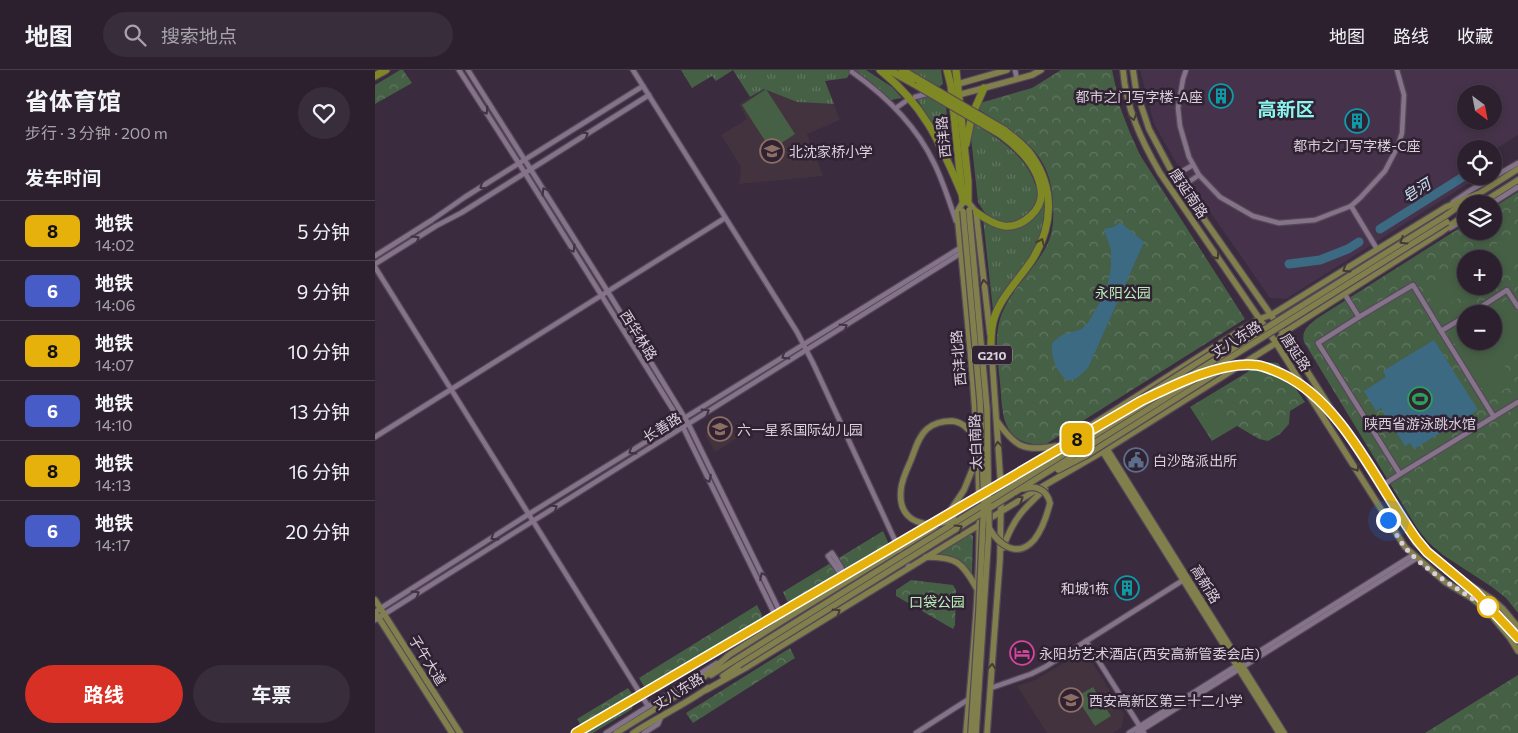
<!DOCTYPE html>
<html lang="zh">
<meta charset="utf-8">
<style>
:root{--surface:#2c202e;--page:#382d3a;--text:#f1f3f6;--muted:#a6a3aa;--line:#483e4a;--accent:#d93025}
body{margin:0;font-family:Commissioner,"Noto Sans SC",sans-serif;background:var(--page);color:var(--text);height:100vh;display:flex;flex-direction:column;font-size:19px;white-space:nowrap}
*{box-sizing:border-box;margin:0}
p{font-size:16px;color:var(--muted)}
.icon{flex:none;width:28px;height:28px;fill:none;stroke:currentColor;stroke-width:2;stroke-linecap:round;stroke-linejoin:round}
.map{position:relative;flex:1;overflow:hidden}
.side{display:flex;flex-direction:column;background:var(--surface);width:375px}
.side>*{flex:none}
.badge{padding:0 10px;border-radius:8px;font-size:18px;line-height:32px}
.needle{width:32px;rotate:148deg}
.controls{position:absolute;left:1082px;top:15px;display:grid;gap:10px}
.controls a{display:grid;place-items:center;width:45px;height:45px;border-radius:50%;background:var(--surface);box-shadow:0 2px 8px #0003,0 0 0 1px var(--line);font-size:25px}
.you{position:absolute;width:25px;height:25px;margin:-12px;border:4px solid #fff;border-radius:50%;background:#1a73e8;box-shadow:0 0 0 8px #1a73e833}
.map>.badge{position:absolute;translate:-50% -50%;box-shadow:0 0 0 2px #fff}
h2{padding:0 25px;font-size:19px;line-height:45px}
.round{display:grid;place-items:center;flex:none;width:52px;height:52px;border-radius:26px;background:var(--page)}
.overview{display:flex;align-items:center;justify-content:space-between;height:85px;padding:0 25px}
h1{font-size:24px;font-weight:700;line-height:38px}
.button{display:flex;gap:10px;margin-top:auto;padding:10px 25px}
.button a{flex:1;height:58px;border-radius:30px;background:var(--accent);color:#fff;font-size:20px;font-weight:700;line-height:58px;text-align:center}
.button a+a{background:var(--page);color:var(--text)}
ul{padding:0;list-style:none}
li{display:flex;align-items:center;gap:15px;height:60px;padding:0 25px;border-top:1px solid var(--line)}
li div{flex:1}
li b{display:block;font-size:19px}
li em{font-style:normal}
li .badge{min-width:55px;font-weight:700;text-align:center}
header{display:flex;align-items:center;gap:30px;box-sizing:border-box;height:70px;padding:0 25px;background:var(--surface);border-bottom:1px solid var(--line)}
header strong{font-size:24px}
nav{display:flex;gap:28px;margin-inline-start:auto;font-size:18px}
.search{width:350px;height:45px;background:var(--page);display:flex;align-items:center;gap:12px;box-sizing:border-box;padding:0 18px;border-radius:28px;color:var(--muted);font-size:19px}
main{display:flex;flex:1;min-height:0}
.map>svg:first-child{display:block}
.built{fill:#46334b;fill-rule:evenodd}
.education{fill:#43333f}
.grass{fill:url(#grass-tufts)}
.park{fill:url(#park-crowns);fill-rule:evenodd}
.garden{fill:#466046}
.water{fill:#3c6a83}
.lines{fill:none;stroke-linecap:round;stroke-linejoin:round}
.river{stroke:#3c6a83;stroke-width:9}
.minor-casing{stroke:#554858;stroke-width:7}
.major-casing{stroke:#554858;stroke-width:8}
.highway-casing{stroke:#554858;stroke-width:9}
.minor{stroke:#857489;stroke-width:4.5}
.major{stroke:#81804c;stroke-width:5.5}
.highway{stroke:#7e8824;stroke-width:7}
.major-bridge-casing{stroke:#554858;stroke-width:8;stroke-linecap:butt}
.highway-bridge-casing{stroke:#554858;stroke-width:9;stroke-linecap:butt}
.major-bridge{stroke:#81804c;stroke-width:5.5}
.highway-bridge{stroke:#7e8824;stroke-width:7}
.oneway{stroke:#413244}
.oneway2{stroke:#443939}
.oneway3{stroke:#47402e}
.line-casing{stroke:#fff;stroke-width:11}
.line{stroke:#e6b10b;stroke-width:8}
.walk{stroke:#dad0dc;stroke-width:5;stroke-dasharray:0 9}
.stop-dot{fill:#fff;stroke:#e6b10b;stroke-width:2.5}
.labels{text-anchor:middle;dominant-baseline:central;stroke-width:5;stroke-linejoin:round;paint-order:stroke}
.shield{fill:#302133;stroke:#a79ca9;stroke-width:1}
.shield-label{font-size:12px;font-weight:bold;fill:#dad0dc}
.poi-label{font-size:14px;fill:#dad0dc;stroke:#302133;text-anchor:start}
.street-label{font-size:14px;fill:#dad0dc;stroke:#302133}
.park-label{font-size:14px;fill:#b8efb7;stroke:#302133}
.water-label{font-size:15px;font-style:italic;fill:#c9e5f5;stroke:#302133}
.district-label{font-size:19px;font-weight:bold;fill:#8bf6f0;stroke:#302133}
</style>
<header>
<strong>地图</strong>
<div class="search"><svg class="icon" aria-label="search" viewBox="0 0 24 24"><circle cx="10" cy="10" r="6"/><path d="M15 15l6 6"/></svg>搜索地点</div>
<nav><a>地图</a><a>路线</a><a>收藏</a></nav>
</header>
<main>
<section class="side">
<div class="overview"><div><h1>省体育馆</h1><p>步行 · 3 分钟 · 200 m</p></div><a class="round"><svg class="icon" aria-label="heart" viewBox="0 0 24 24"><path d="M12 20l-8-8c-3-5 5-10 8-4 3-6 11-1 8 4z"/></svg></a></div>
<h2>发车时间</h2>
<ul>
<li><span class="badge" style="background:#e6b10b;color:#111">8</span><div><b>地铁</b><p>14:02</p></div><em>5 分钟</em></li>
<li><span class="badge" style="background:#485cc7;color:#fff">6</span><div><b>地铁</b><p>14:06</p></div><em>9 分钟</em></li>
<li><span class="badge" style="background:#e6b10b;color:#111">8</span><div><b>地铁</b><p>14:07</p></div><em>10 分钟</em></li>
<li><span class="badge" style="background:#485cc7;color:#fff">6</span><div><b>地铁</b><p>14:10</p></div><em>13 分钟</em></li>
<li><span class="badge" style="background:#e6b10b;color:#111">8</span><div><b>地铁</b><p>14:13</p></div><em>16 分钟</em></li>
<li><span class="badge" style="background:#485cc7;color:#fff">6</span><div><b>地铁</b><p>14:17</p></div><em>20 分钟</em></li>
</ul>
<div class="button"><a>路线</a><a>车票</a></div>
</section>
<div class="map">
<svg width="1143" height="663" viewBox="0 0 1143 663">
<defs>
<pattern id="grass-tufts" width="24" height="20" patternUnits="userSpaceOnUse" patternTransform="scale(1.25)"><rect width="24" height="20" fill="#466046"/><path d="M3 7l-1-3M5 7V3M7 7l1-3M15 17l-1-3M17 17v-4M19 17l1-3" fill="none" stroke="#607660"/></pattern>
<pattern id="park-crowns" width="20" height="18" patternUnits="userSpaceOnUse" patternTransform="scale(1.25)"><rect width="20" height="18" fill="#466046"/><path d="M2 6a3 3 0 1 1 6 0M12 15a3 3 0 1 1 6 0" fill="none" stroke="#607660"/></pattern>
</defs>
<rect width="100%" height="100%" fill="#3a2b3e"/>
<path class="built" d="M765 0H1143V65L1119 80V79H1091V106H1105L911 229 895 228 802 94 779 54ZM1091 24H1119V51H1091Z"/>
<g class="education">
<path d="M389 19 422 32 459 34 465 50 432 64 448 106 364 114 366 97 346 65 372 49 364 34Z"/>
<path d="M348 345 362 368 340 382 331 366 334 352Z"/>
<path d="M697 588 717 592 749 644 747 657 738 663H672L642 616 660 610Z"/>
</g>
<g class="grass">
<path d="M306 0H491L517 17 527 28 516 30 489 7 477 0 472 8 450 11 459 34 422 32 389 19 375 27 358 0 341 11 337 6 317 18Z"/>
<path d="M535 0H566L568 14 564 17Z"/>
<path d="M552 26 571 37 577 90 558 55 542 29Z"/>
<path d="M599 53C622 68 649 84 659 111 660 115 663 119 663 122 664 142 640 158 622 151 613 148 608 141 603 132L596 68Z"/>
<path d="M669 127V154L663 175 622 232 618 240 608 149C623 161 634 156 651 153Z"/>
</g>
<g class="park">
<path d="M25 0H28L37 13 0 34V15Z"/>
<path d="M686 0H737L745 37 755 63 765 85 870 249 671 374C660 375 649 374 639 366 633 360 629 351 628 343 626 333 626 322 625 312 623 292 619 269 625 249 634 220 659 201 672 175 678 163 679 148 678 135 677 81 643 65 603 39L605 33 657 18Z"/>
<path d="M1143 122V543L1131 528 1117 517 1068 485 1053 472 1042 458 929 272C926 261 933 256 941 249L1091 154V161H1119V137ZM1091 189H1119V216H1091ZM1091 244H1119V271H1091Z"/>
<path d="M889 292 903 293 930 332 915 341 914 354 905 364 893 371 884 369 862 356 837 371 815 337Z"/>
<path d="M508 461 513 472 509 480 419 535 412 531 408 522Z"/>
<path d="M594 463 598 466 597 503C585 491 581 487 563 484Z"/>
<path d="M536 510 578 515 581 520 580 555 578 559 521 526V520Z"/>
<path d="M382 535 387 545 386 557 283 622C272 623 269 617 264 608Z"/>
<path d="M415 578 420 588 318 653 311 643Z"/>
<path d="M1143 605V663H1050Z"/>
<path d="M253 618 260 628 257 639 218 663H211L202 649Z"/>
</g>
<g class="garden">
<path d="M391 19 420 64 396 80 367 35Z"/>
<path d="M1139 163 1143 168V191L1131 199 1117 177Z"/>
<path d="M1116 177 1131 200 1119 207V189H1098Z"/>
<path d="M1091 193V216H1104L1063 241 1049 219Z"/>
<path d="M1133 228 1143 244V274L1124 287 1140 313 1113 329 1076 267 1091 256V271H1119V244H1110Z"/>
<path d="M840 332 855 356 842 365 826 340Z"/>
<path d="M718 617 736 646 720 656 701 627Z"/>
</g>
<g class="water">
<path d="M745 152 769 172 713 298 702 308 693 311C681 302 676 288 677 273L687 265 707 259 714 251 731 222 736 198V180L729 159 739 157Z"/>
<path d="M1059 270 1103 340 1039 379 1035 373 1030 376 1006 338 1001 341 989 321 1011 307 1008 301Z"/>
</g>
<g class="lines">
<g class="river">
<path d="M1005 159 1091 105"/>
<path d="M914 194 945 190 973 179 984 172"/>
</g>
<g class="minor-casing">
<g id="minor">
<path d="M84 0 150 103 305 351 404 553"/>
<path d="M93 0 233 222 313 353 409 550"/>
<path d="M258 0 422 262 438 293 524 479 534 497"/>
<path d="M640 0 642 9"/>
<path d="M811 0 808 9 803 38 805 56 814 87 824 105 845 127 878 146 904 153 940 150 976 136 985 128 1010 101 1023 76 1027 63 1029 25 1022 0"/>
<path d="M477 2C511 26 541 55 559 93 568 111 574 131 581 151"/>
<path d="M540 27 555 23"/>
<path d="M521 38 531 31"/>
<path d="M799 106 818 95"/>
<path d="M806 117 824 105"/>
<path d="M1078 132 1096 120 1143 93"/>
<path d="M1116 134 1143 117"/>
<path d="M976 136 1002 179"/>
<path d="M1075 158 1091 149"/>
<path d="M0 186 57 150 90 127 268 16"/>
<path d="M0 194 61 156 86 143 274 25"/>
<path d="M0 197 273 636"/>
<path d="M969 223 984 247 943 273 1025 404 1143 332"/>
<path d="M1095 244 1132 220 1143 237"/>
<path d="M984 247 1038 215 1066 261 1091 246"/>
<path d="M1066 261 1119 347"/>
<path d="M0 367 350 148"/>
<path d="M1005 417 1025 404"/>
<path d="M457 483 466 497 471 512 453 486Z"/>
<path d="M3 540 154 444 585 178"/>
<path d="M0 550 586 183"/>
<path d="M711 571 769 663"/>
<path d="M616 618 656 604 670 597 810 509"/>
<path d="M231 663 342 593"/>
<path d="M269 663 283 654 286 647"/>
<path d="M541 663 594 629"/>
<path d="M754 663 1038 485"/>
<path d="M762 663 1042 488"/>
</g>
</g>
<g class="major-casing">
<g id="major">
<path d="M748 0C751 38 766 70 785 103L901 273 1030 477 1070 512 1095 527 1112 540 1135 568 1143 581"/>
<path d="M758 0 761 20 774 59 799 106 898 248"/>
<path d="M583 14 632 0"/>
<path d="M583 25 657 5 666 0"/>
<path d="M588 132 582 142C591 237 602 332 604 429 606 507 598 585 591 663"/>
<path d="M593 132 601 142 615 264"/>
<path d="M1105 134 1143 110"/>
<path d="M1070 146 1090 132"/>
<path d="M906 260 1041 473 1067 497 1117 529 1128 539 1143 557"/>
<path d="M616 273 626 418"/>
<path d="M848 299 865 293"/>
<path d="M622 351C640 377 649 382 681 376"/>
<path d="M732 379 909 663"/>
<path d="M728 382 904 663"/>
<path d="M569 450 589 420 602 388"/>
<path d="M628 478C638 449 648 439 670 419"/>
<path d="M551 487C582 487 587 492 602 519"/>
<path d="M0 530 85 663"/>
<path d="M0 542 77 663"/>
<path d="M336 605 360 590"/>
<path d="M348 606 364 595"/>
<path d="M331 620 372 597 658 422 732 379 901 273 908 263 1065 163 1091 144"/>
<path d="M241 663 322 613 354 585 409 550 567 453 685 375 861 263 884 249 896 245 1071 137 1105 123 1143 99"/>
<path d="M258 663C283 647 309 635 333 618"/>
<path d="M612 663 625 489 626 428"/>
</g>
</g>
<g class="highway-casing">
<g id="highway">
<path d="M505 0C550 36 565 73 587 124"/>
<path d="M514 0 543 16"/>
<path d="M527 0 542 9"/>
<path d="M572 0 576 16 588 132"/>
<path d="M581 0 593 111V132"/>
<path d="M0 6 11 0"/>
<path d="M591 74 597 45 609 18"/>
<path d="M601 142C609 148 618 154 629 156 648 158 669 139 666 120 663 96 643 77 625 64"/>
<path d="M616 277C616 271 616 265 617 258 620 232 643 211 657 190 678 157 680 119 657 86 650 75 639 68 629 60"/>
</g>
</g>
<use href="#minor" class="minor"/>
<use href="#major" class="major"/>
<use href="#highway" class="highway"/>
<g class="major-bridge-casing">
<g id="major-bridge">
<path d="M594 140 612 339 614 458 601 663"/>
<path d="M588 141 605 331 609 430 604 541 596 663"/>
<path d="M678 387 701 370 849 276"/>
<path d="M683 400 712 385 848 299"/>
<path d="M579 449C553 460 522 454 526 419 527 409 532 399 536 390 540 380 543 367 552 359 559 353 567 351 577 351 592 352 600 367 605 379"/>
<path d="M614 458C624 475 642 489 659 470 667 460 672 445 675 433 672 420 661 414 648 419"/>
<path d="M360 590 1070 146"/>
<path d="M364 595 1072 152"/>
</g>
</g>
<g class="highway-bridge-casing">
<g id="highway-bridge">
<path d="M542 9 629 60"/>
<path d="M543 16 625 64"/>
</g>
</g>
<use href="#major-bridge" class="major-bridge"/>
<use href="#highway-bridge" class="highway-bridge"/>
</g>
<defs><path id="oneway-chevron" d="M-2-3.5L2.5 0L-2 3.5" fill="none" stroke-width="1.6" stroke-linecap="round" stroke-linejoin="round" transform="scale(1.25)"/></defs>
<g class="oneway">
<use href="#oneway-chevron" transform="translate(110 41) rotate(58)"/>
<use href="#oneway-chevron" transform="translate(210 65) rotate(-32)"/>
<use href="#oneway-chevron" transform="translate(108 116) rotate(148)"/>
<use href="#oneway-chevron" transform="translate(170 121) rotate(-122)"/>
<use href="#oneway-chevron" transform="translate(41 169) rotate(-32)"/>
<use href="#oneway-chevron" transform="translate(197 179) rotate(59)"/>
<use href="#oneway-chevron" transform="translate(469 257) rotate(-32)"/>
<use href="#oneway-chevron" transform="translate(410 286) rotate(148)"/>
<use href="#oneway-chevron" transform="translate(331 342) rotate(-32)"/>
<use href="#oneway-chevron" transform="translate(257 381) rotate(148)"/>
<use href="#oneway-chevron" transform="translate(333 409) rotate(64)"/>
<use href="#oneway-chevron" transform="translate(179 438) rotate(-32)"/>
<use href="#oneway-chevron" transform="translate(119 467) rotate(148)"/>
<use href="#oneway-chevron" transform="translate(388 506) rotate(-116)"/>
<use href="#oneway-chevron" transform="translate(41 524) rotate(-32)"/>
</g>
<g class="oneway2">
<use href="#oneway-chevron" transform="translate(758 47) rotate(73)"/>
<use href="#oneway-chevron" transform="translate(1028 171) rotate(148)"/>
<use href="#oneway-chevron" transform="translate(841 186) rotate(55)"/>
<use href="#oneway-chevron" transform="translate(971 199) rotate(148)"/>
<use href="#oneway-chevron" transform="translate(609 213) rotate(-96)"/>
<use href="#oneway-chevron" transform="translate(623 375) rotate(-94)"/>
<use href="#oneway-chevron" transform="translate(981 398) rotate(58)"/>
<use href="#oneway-chevron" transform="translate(645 429) rotate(-32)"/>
<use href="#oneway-chevron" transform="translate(584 458) rotate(-32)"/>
<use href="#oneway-chevron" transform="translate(462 542) rotate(-32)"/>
<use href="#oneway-chevron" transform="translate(617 597) rotate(-86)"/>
</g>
<use class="oneway3" href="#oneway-chevron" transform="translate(666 172) rotate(-66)"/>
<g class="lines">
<g class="line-casing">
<path id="line" d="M201 663 766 331C797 316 844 292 878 295 888 295 898 300 907 304 969 333 1003 417 1042 470L1052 482 1100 522 1143 568"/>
</g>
<use href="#line" class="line"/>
<path class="walk" d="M1013 450C1018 459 1023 468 1029 476 1046 497 1071 511 1093 526 1100 530 1105 534 1113 537"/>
</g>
<defs>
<g id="building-ring" transform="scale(1.25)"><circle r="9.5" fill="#302133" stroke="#0f9aa8" stroke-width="1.5"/><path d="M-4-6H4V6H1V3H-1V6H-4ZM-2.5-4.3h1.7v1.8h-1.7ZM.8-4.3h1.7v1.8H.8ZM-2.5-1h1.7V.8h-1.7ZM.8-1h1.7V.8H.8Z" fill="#0f9aa8"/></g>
<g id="school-ring" transform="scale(1.25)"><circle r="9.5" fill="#302133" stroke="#8d6e63" stroke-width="1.5"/><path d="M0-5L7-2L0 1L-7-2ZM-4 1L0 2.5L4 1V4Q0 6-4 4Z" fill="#8d6e63"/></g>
<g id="stadium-ring" transform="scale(1.25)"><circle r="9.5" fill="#302133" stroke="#2e9e5b" stroke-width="1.5"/><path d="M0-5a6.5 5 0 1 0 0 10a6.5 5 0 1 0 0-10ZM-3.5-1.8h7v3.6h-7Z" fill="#2e9e5b"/></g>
<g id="civic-ring" transform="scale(1.25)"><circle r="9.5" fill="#302133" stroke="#5c6f8a" stroke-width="1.5"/><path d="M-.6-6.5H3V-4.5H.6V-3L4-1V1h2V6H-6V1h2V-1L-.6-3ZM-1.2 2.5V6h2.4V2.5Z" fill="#5c6f8a"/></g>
<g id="hotel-ring" transform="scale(1.25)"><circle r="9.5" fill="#302133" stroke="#d1479c" stroke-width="1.5"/><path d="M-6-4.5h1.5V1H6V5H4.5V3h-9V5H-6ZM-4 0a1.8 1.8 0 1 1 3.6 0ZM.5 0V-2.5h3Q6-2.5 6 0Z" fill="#d1479c"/></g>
</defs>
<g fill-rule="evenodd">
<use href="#building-ring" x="846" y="26"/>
<use href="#building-ring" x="982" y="51"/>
<use href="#school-ring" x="397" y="81"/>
<use href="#stadium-ring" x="1045" y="329"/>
<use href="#school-ring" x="345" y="359"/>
<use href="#civic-ring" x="761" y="390"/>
<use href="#building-ring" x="752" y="518"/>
<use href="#hotel-ring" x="647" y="583"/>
<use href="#school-ring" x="696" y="630"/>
</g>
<circle class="stop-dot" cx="1113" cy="537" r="10"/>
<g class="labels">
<rect class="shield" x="597" y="275.5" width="40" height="19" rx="4"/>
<g class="shield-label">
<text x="617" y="285">G210</text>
</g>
<g class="poi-label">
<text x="828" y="26" text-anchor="end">都市之门写字楼-A座</text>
<text x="982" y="75" text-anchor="middle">都市之门写字楼-C座</text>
<text x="414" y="81">北沈家桥小学</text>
<text x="1045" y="353" text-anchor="middle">陕西省游泳跳水馆</text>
<text x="362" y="359">六一星系国际幼儿园</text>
<text x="778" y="390">白沙路派出所</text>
<text x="734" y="518" text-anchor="end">和城1栋</text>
<text x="664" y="583">永阳坊艺术酒店(西安高新管委会店)</text>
<text x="714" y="630">西安高新区第三十二小学</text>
</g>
<g class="street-label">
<text transform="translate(568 67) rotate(-96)">西沣路</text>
<text transform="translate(814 123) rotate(56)">唐延南路</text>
<text transform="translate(264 265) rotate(58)">西华林路</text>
<text transform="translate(861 269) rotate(-32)">丈八东路</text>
<text transform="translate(921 282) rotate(57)">唐延路</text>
<text transform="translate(583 288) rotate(-95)">西沣北路</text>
<text transform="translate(287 357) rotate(-32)">长善路</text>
<text transform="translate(600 372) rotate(-92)">太白南路</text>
<text transform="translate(831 514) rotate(58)">高新路</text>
<text transform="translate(53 590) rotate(58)">子午大道</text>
<text transform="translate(303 621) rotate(-32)">丈八东路</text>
</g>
<g class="park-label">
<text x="748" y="222">永阳公园</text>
<text x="562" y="531">口袋公园</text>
</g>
<g class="water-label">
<text transform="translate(1041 120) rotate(-32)">皂河</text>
</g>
<g class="district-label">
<text x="911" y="38">高新区</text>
</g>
</g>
</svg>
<div class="controls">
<a><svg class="needle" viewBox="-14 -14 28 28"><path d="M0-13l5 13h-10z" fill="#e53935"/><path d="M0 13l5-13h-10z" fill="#a6a3aa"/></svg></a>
<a><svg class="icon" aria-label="locate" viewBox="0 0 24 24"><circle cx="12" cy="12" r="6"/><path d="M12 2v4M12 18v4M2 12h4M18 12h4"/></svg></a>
<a><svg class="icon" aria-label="layers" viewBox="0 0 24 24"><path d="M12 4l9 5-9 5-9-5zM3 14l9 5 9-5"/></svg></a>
<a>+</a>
<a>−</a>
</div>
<div class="you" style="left:1013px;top:450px"></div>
<b class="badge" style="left:702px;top:369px;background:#e6b10b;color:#111">8</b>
</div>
</main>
